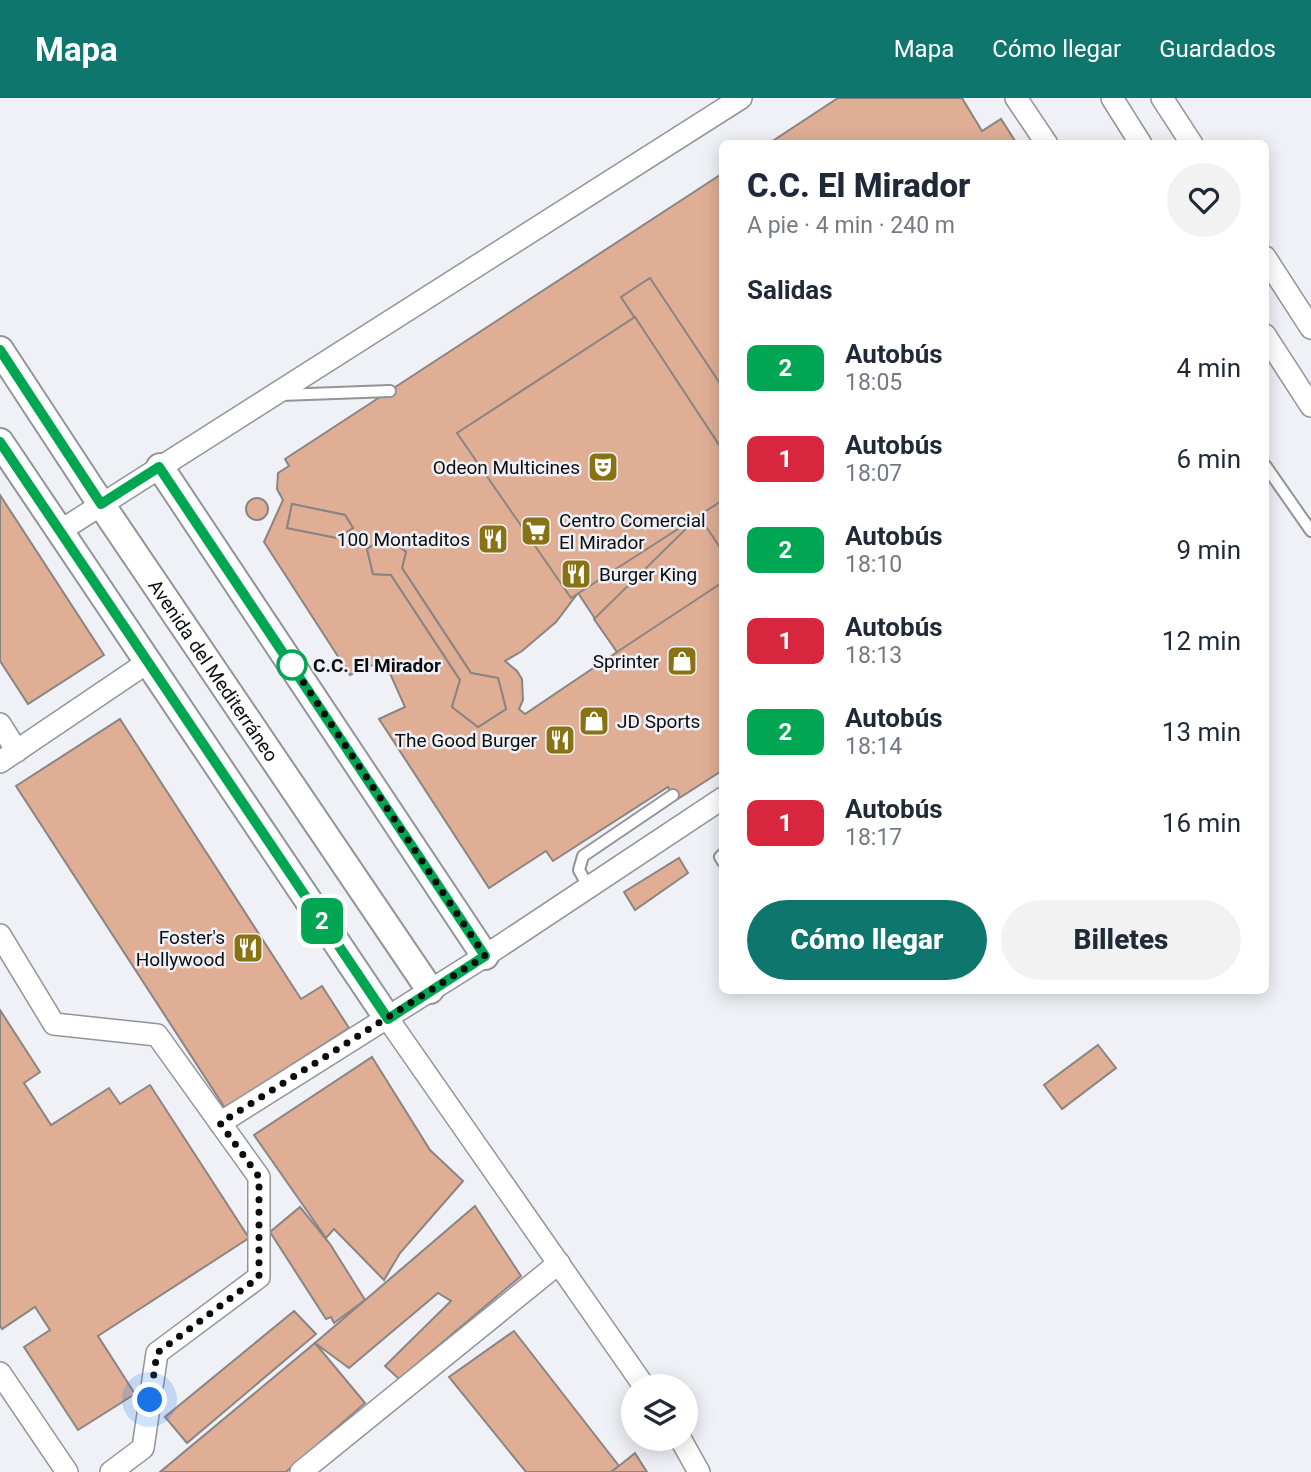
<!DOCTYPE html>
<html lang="es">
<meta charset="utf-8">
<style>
:root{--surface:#fff;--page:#f2f2f3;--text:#1f2937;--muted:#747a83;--accent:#0f766e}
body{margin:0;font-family:Roboto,sans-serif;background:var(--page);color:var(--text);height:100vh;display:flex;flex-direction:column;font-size:26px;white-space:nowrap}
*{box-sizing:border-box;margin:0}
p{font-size:23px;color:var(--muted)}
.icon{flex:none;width:38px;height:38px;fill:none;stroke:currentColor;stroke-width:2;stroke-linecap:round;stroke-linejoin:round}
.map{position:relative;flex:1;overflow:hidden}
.panel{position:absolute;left:719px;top:42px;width:550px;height:854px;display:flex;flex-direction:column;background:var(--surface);border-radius:10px;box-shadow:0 4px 18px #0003}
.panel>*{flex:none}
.badge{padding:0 14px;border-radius:10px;font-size:24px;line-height:46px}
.fabs{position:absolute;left:621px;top:1276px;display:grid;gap:14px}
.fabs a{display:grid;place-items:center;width:77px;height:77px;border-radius:50%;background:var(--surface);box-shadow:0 4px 18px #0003;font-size:35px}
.you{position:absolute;width:35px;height:35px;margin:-18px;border:5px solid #fff;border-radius:50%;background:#1a73e8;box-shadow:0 0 0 10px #1a73e833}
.map>.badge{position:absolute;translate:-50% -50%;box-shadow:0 0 0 4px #fff}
h2{padding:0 28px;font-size:26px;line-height:63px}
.round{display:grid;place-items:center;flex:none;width:74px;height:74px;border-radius:37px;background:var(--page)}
.overview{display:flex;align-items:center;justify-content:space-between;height:119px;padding:0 28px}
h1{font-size:33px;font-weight:800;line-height:52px}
.cta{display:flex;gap:14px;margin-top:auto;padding:14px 28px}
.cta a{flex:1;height:80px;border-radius:42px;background:var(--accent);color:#fff;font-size:28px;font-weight:800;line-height:80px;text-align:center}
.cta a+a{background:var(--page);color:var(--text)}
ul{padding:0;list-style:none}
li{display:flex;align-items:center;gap:21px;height:91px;padding:0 28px}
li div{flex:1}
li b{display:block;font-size:26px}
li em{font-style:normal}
li .badge{min-width:77px;font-weight:700;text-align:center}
header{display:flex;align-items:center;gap:42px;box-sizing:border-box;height:98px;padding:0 35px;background:var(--accent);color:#fff}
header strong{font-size:33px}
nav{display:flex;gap:38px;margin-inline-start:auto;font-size:24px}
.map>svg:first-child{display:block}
.building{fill:#dfae95;stroke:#8a8582;stroke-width:2;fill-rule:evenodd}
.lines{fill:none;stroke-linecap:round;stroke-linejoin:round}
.service-casing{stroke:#929499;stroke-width:14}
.minor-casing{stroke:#929499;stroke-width:24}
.tertiary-casing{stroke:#929499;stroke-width:30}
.service{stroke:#fff;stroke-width:10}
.minor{stroke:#fff;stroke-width:21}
.tertiary{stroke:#fff;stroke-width:26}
.line-casing{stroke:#fff;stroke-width:16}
.line{stroke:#00a651;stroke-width:10}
.walk{stroke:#0c0d0f;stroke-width:7;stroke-dasharray:0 12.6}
.stop-dot{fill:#fff;stroke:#00a651;stroke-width:3.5}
.labels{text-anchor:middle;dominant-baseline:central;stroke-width:5;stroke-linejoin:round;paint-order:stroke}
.poi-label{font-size:19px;fill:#0c0d0f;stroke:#eff1f6;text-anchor:end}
.stop-label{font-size:19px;font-weight:bold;fill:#0c0d0f;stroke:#eff1f6;text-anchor:start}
.street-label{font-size:19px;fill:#0c0d0f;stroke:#eff1f6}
</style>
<header>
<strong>Mapa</strong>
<nav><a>Mapa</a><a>Cómo llegar</a><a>Guardados</a></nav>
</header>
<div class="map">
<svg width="1311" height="1374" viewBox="0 0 1311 1374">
<rect width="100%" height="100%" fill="#eff1f6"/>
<g class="building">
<path d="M838 0H962L982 33 1001 21 1017 46H768Z"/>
<path d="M723 75V672L676 702 668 689 553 763 546 753 489 790 379 621 405 609 384 562 350 577 264 444 283 402 277 391 278 375 289 368 285 361ZM292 406 345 417 353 430 337 440 287 430ZM387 439 406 454 402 470 471 575 498 580 506 611 478 629 452 609 460 582 391 477 373 476 367 451ZM578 495 617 554 525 616 519 611 523 602 522 581 517 573 505 563 522 553 556 524Z"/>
<path d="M650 180 723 290V353L621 199Z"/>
<path d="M635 219 723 353V402L571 500 457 335Z"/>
<path d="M0 397 104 557 28 606 0 563Z"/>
<circle cx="257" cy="411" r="11"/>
<path d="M292 406 345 417 353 430 337 440 287 430Z"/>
<path d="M699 418 723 454V484L617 554 594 521Z"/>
<path d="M387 439 406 454 402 470 471 575 498 580 506 611 478 629 452 609 460 582 391 477 373 476 367 451Z"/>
<path d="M120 621 301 901 322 888 349 930 225 1010 16 688Z"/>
<path d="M679 760 688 775 635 812 624 794Z"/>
<path d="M0 912 40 974 24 985 51 1027 109 990 120 1006 150 987 249 1140 98 1238 135 1296 78 1332 24 1249 50 1232 35 1209 2 1231 0 1228Z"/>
<path d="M1098 947 1116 970 1062 1011 1044 987Z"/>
<path d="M372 959 430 1052 463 1083 400 1155 384 1182 334 1131 326 1140 254 1037Z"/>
<path d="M475 1108 521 1178 399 1281 385 1268 451 1203 438 1195 349 1270 315 1245Z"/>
<path d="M300 1109 330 1146 365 1202 334 1225 331 1219 326 1221 270 1134Z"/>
<path d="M294 1213 316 1236 187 1345 165 1319Z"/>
<path d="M514 1233 619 1368 611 1374H526L449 1279Z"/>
<path d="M315 1245 365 1305 286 1374H160Z"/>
<path d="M635 1355 647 1374H611L619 1368Z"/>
</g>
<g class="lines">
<g class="service-casing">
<g id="service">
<path d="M281 297 390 293"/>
<path d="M1265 367 1311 433"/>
<path d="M723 756 720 759 723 764"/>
<path d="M589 790 579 772 583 758 673 697"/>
</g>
</g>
<g class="minor-casing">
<g id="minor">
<path d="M1016 0 1047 46"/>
<path d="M1112 0 1141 46"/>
<path d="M1162 0 1192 46"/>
<path d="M1265 159 1311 230"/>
<path d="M1265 237 1311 308"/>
<path d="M60 433 741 0"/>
<path d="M0 626 17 653"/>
<path d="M0 664 148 564"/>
<path d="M0 837 54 926 157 937 259 1079V1179L157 1255 143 1350 111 1374"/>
<path d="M388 921 644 1288"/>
<path d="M220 1025 485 858 723 700"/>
<path d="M0 1275 67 1374"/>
<path d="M680 1340 699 1374"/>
<path d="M301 1374 559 1165"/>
</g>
</g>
<g class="tertiary-casing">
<g id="tertiary">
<path id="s1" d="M0 252 101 406 430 892"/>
<path d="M0 344 388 921"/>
<path d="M160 369 485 858"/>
</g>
</g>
<use href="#service" class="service"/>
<use href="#minor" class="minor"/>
<use href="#tertiary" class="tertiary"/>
</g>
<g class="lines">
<g class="line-casing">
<path id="line" d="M0 252 101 406 159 369 485 858 388 921 0 344"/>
</g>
<use href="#line" class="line"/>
<path class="walk" d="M150 1302 157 1255 259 1179V1079L220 1025 485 858 292 567"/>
</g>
<defs>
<g id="theatre-square" transform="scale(1.575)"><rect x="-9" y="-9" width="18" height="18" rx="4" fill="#897214" stroke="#eff1f6"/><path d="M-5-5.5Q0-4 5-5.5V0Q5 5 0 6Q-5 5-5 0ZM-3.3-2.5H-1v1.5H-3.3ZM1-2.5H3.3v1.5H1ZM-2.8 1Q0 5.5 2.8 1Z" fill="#fff"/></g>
<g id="supermarket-square" transform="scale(1.575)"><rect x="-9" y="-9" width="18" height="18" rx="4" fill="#897214" stroke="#eff1f6"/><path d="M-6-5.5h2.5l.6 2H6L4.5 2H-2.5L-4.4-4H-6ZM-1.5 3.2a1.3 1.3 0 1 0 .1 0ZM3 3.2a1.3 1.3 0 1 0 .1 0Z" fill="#fff"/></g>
<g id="restaurant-square" transform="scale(1.575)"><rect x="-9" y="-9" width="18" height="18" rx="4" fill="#897214" stroke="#eff1f6"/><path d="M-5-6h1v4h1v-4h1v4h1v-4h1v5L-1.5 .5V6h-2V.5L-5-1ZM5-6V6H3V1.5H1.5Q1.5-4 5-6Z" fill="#fff"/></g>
<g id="shop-square" transform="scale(1.575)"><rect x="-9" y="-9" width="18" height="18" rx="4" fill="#897214" stroke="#eff1f6"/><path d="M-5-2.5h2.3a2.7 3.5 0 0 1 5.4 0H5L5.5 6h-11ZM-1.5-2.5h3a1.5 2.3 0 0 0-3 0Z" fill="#fff"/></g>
</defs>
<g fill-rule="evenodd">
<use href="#theatre-square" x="603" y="369"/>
<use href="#supermarket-square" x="536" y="433"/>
<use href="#restaurant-square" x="493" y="441"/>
<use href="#restaurant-square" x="576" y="476"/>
<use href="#shop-square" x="682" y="563"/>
<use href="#shop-square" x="594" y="623"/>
<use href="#restaurant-square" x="560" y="642"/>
<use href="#restaurant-square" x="248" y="850"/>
</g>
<circle class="stop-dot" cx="292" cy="567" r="14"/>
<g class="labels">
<g class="poi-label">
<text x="580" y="369">Odeon Multicines</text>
<text x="559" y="422" text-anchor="start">Centro Comercial<tspan x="559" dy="22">El Mirador</tspan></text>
<text x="470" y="441">100 Montaditos</text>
<text x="599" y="476" text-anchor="start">Burger King</text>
<text x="659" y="563">Sprinter</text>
<text x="617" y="623" text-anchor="start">JD Sports</text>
<text x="537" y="642">The Good Burger</text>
<text x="225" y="839">Foster's<tspan x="225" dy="22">Hollywood</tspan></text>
</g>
<g class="stop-label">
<text x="313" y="567">C.C. El Mirador</text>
</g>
<g class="street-label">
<text stroke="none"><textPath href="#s1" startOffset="385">Avenida del Mediterráneo</textPath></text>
</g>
</g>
</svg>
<div class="fabs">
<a><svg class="icon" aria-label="layers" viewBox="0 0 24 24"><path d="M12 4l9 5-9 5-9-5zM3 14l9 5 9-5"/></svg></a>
</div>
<div class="you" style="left:150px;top:1302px"></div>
<b class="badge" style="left:322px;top:823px;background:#00a651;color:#fff">2</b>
<section class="panel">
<div class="overview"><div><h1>C.C. El Mirador</h1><p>A pie · 4 min · 240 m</p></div><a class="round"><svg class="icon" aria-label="heart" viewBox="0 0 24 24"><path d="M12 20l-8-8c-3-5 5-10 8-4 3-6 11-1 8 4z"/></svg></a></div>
<h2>Salidas</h2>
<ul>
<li><span class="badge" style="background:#00a651;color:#fff">2</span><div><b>Autobús</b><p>18:05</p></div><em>4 min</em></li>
<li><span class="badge" style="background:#d7263d;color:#fff">1</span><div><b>Autobús</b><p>18:07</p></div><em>6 min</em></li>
<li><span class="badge" style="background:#00a651;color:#fff">2</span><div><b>Autobús</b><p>18:10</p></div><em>9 min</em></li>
<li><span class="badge" style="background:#d7263d;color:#fff">1</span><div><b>Autobús</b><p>18:13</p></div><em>12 min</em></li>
<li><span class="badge" style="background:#00a651;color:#fff">2</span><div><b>Autobús</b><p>18:14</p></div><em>13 min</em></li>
<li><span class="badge" style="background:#d7263d;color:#fff">1</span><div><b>Autobús</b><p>18:17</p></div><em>16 min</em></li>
</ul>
<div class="cta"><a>Cómo llegar</a><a>Billetes</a></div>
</section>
</div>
